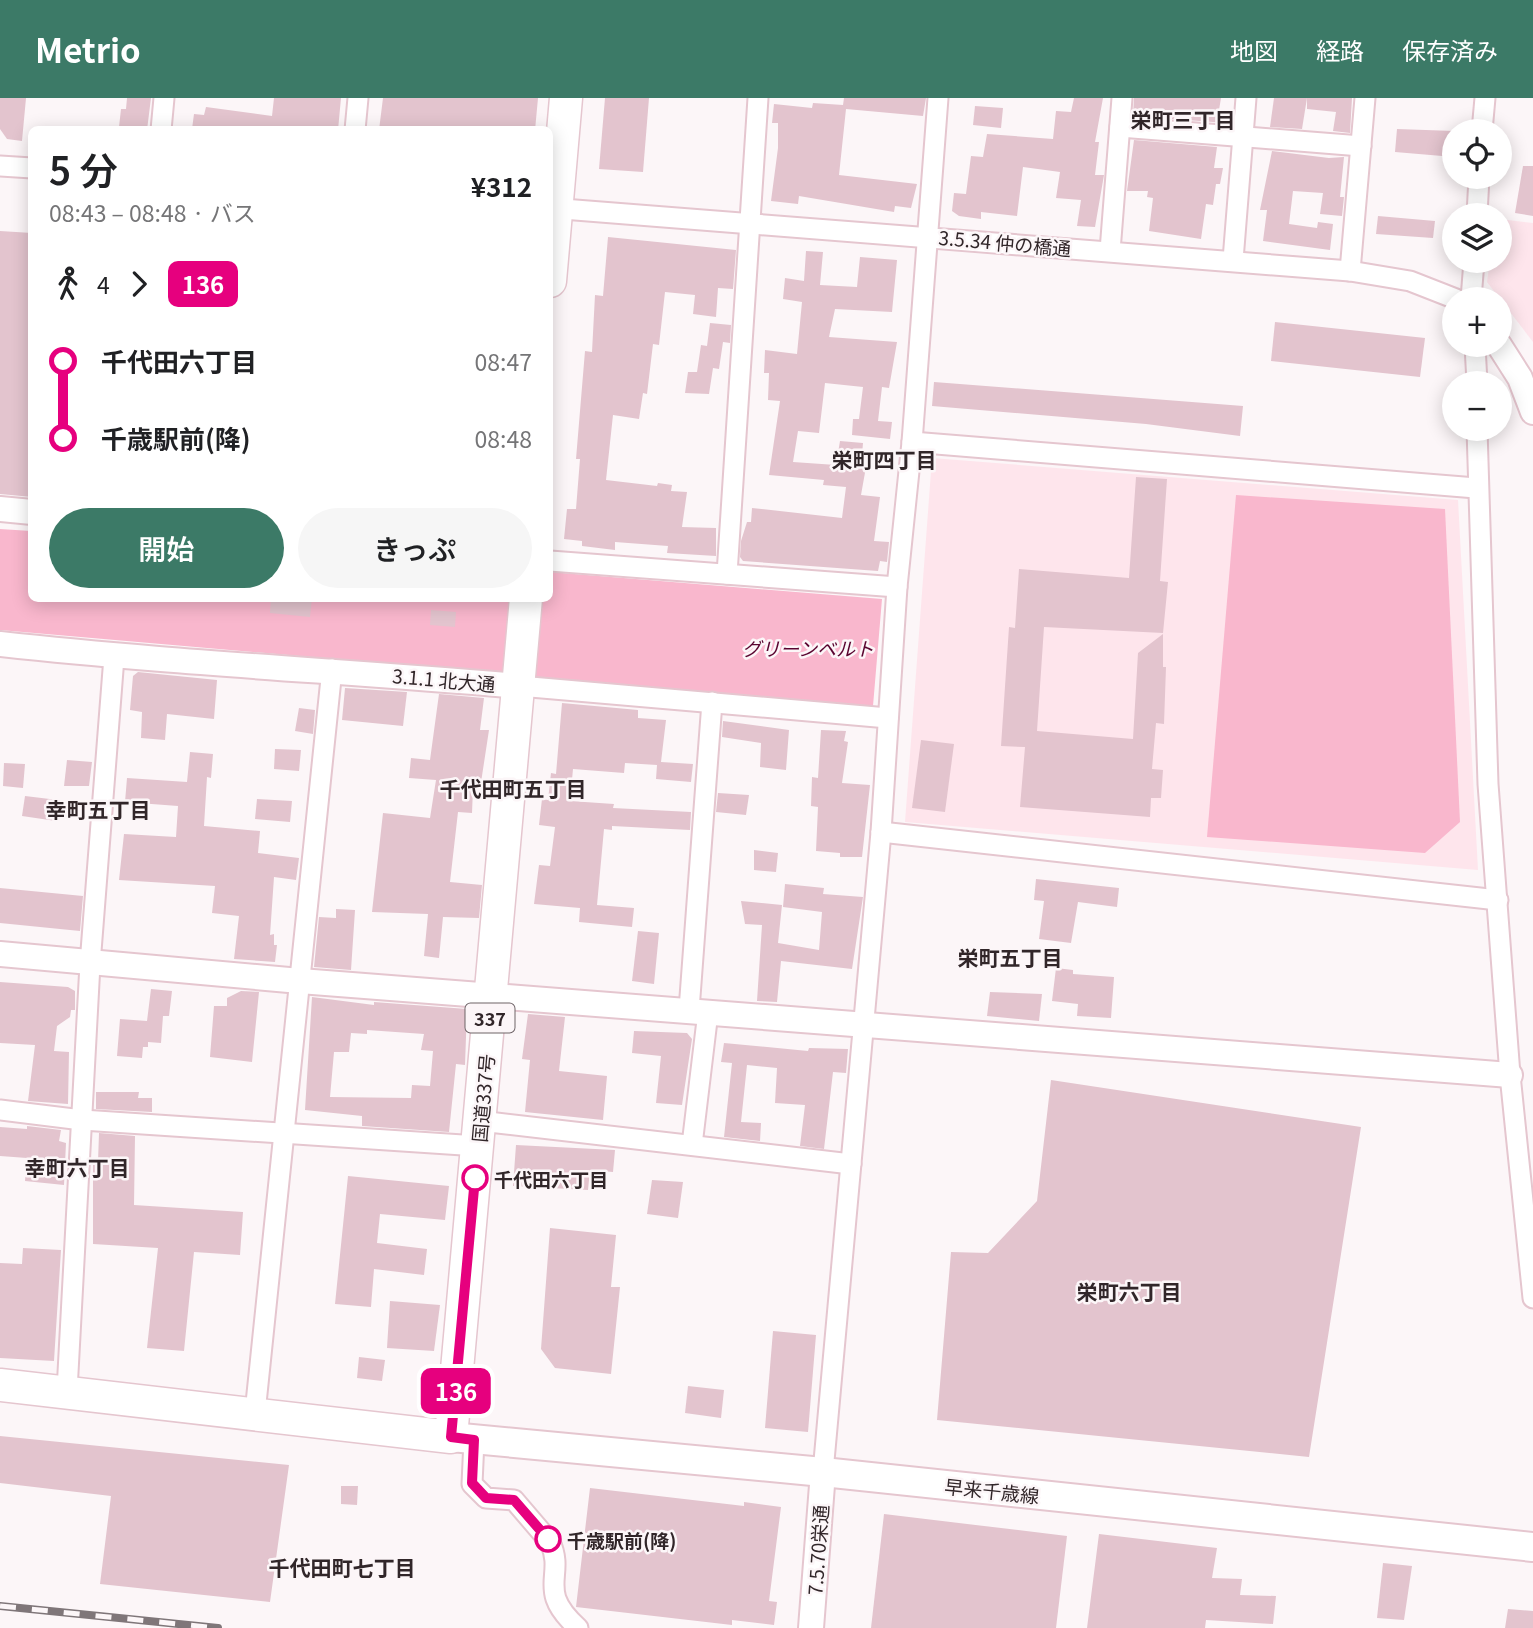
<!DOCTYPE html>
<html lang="ja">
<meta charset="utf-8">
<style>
:root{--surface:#fff;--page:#f6f6f6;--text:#202124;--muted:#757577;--accent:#3c7a67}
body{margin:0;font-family:Georgia,"Noto Sans JP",serif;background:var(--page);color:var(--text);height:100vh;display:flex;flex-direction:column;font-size:26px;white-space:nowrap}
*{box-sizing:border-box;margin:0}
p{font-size:23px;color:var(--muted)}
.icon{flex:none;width:38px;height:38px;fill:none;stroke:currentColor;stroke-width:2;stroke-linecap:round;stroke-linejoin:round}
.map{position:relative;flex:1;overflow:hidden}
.side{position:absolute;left:28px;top:28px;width:525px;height:476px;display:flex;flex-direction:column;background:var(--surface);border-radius:10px;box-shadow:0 4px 18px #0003}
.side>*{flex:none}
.badge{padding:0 14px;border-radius:10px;font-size:24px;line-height:46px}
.tools{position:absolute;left:1442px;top:21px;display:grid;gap:14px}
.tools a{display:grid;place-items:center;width:70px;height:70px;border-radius:50%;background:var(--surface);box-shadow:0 4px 18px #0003;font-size:35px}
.map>.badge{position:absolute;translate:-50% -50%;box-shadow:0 0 0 4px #fff}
.legs{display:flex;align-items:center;gap:10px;height:77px;padding:0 21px;font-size:23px}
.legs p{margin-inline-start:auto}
.headline{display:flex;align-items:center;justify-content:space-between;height:119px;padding:0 21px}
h1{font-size:38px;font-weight:600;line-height:52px}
.cta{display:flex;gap:14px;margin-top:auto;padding:14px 21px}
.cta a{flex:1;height:80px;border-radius:42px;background:var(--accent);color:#fff;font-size:28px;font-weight:600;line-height:80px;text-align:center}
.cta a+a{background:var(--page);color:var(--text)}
ul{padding:0 21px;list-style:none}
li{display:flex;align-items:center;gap:24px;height:77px;font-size:26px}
li i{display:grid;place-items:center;width:10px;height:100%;margin:0 9px;background:currentColor}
li i::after{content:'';width:18px;height:18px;margin:-9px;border:5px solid;border-radius:50%;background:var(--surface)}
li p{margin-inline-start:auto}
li:first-child i{background:linear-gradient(#0000 50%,currentColor 0)}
li:last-child i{background:linear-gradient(currentColor 50%,#0000 0)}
header{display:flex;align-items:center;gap:42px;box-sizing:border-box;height:98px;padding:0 35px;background:var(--accent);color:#fff}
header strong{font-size:33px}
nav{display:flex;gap:38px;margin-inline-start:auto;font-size:24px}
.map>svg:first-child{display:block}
.built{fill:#fee5ec}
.green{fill:#f9b7cd}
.building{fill:#e3c4ce;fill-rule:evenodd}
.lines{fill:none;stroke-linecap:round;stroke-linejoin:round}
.minor-casing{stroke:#e5c6cf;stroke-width:23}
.tertiary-casing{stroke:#e5c6cf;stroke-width:28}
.secondary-casing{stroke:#e5c6cf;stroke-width:32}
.trunk-casing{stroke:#e5c6cf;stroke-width:35}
.minor{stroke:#fff;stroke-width:19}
.tertiary{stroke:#fff;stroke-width:24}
.secondary{stroke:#fff;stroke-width:28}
.trunk{stroke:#fff;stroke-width:32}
.rail-casing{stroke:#7f7679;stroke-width:8}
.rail{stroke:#fcf6f8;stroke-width:5;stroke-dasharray:16;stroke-linecap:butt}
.line-1-casing{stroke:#fff;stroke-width:16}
.line-1{stroke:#e6007e;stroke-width:10}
.stop-1-dot{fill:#fff;stroke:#e6007e;stroke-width:3.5}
.labels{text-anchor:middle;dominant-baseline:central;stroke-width:5;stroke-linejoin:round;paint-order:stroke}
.shield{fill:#fcf6f8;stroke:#6e6467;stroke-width:2}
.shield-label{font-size:18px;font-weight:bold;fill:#312629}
.street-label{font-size:19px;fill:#312629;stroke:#fcf6f8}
.park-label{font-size:19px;font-style:italic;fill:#59032f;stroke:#fcf6f8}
.stop-label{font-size:19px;font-weight:bold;fill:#312629;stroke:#fcf6f8;text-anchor:start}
.neighbourhood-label{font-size:21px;font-weight:bold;fill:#312629;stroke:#fcf6f8}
</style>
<header>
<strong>Metrio</strong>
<nav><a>地図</a><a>経路</a><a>保存済み</a></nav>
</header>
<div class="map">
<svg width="1533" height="1530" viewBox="0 0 1533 1530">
<rect width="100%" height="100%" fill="#fcf6f8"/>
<g class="built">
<path d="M1500 121 1533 125V244L1487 184 1490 163H1500Z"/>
<path d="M932 360 1458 402 1478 772 905 724Z"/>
</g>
<g class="green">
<path d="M1236 397 1445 411 1460 724 1425 755 1207 739Z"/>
<path d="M0 431 31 433 32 500H550V474L882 501 873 608 0 532Z"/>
</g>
<g class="building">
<path d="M0 0H26L22 43 7 41 0 31Z"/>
<path d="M127 0H151L147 32 119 29 121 11H126Z"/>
<path d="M274 0H341L338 32 192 31 194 16 204 17 206 9 272 18Z"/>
<path d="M383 0H538L535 32H379Z"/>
<path d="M605 0H649L643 74 599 71Z"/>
<path d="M844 0H926L923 18 846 11 839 77 917 86 911 110 895 108 894 114 799 98 798 106 771 103 778 50V25H772L774 6 812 10 813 5 843 7Z"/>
<path d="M1074 0H1103L1095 44H1099L1095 77H1104L1095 129 1077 128 1081 102 1056 100 1060 74 1023 69 1017 118 981 114V121L959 118 952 113 954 95 966 96 971 58 983 59 987 36 1053 41 1056 13 1071 14Z"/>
<path d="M1134 0H1221L1219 12 1228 13 1226 25 1133 18Z"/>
<path d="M1274 0H1307L1302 31 1270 29Z"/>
<path d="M1307 0H1352L1350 35 1333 33 1336 14 1307 11Z"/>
<path d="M975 8 1003 10 1001 30 973 27Z"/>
<path d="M1397 31 1454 33V59L1395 54Z"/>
<path d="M1134 42 1217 49 1214 70H1223L1220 86H1216L1213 107 1206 106 1201 141 1149 133 1153 100 1147 99 1148 93H1127Z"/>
<path d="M1272 53 1329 60 1344 59 1340 99H1344L1342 118 1320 116 1323 95 1293 93 1289 126 1317 130 1318 124 1333 126 1330 152 1263 143 1267 112H1260Z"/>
<path d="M1523 68H1533V118L1515 115Z"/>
<path d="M1378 118 1435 123 1433 140 1376 136Z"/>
<path d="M0 133 32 135V399L0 396Z"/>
<path d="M608 139 736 152 733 191 718 190 716 219 693 216 695 197 665 194 659 247 653 246 647 296 643 295 639 321 613 317 606 382 657 388 658 385 672 387 671 393 687 394 682 429 716 430V458L667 455 668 448 615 444V452L582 448V443L564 441 567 411H576L580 361H576L585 253 592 254 595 197 603 198Z"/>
<path d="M806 153 823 154 820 187 857 189 860 159 897 162 892 214 835 211 829 239 897 244 889 290 882 289 878 323 892 324 890 341 852 337 853 321H859L863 289 825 285 819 335 798 333 793 364 836 367 840 343 863 345 861 369H866L861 397 880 399 874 443 889 444 887 464 880 463 878 473 743 463 740 459 741 443 747 424H751L752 410 842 420 846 389 823 387 824 382 769 377 780 303 768 302 769 275H764L765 252 797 256 802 204 783 201 785 180 804 183Z"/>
<path d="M1275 224 1425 240 1420 279 1271 263Z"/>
<path d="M710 225 731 227 730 245 723 244 719 271 713 270 709 296 685 295 688 274H697L701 247 707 248Z"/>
<path d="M934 284 1243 308 1240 338 1146 326 932 308Z"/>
<path d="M1136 379 1167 381 1160 483 1168 484 1163 535 1044 529 1037 633 1133 641 1138 555 1163 536V569H1166L1164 626 1156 625 1152 671 1163 672 1161 700H1151L1150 719 1020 709 1025 649 1001 648 1009 529 1015 530 1019 471 1129 480Z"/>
<path d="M271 500H312L310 519 270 515Z"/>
<path d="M431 512 456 514 455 529 430 527Z"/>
<path d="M138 574 217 582 214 621 167 616 165 642 141 640 142 614 130 612 133 578Z"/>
<path d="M345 590 407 594 403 628 342 622Z"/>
<path d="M439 596 484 600 480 632H489L480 691 473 690 472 715 458 714 450 784 482 787 479 820 443 819 439 860 424 858 428 816 372 814 383 715 430 720 436 682 409 680 411 660 430 662Z"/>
<path d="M562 605 638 612V620L666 622 661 664 693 666 691 684 656 681 657 667 625 665 624 675 573 671 570 703 614 706 613 710 691 714 690 732 612 728V732L604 731 597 807 634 810 632 829 579 824 580 810 534 806 539 767 550 768 555 729 539 727 542 701 548 702 551 675 556 676Z"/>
<path d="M299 610 315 612 313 636 295 633Z"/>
<path d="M723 623 789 632 786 672 760 669 761 645 722 639Z"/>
<path d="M821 632 846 633 844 643 848 644 842 685 870 687 862 759H840V755L816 753 818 709 811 708 812 679 818 680Z"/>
<path d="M921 642 954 646 945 714 912 710Z"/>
<path d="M275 651 301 652 299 673 274 671Z"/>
<path d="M190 654 213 656 211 680 207 679 204 728 260 733 258 755 299 760 296 782 274 779 270 837 274 836V847H277L275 864 234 861 239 818 212 815 215 788 119 782 124 736 176 739 178 708 125 704 127 680 187 684Z"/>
<path d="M67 662 92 664 89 688H64Z"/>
<path d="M4 665 25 666 23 690 3 688Z"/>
<path d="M718 695 749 697 746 717 716 714Z"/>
<path d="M25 698 58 702 56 723 22 718Z"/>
<path d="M257 701 292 703 290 724 255 721Z"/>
<path d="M754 752 778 755 776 774 754 772Z"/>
<path d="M1036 781 1119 790 1117 809 1078 804 1071 845 1039 841 1044 803 1034 802Z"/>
<path d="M785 786 824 790 823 796 863 799 852 871 781 863 777 904 757 903 762 827 745 826 741 803 782 807 778 845 819 852 822 814 783 809Z"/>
<path d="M0 790 83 798 80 833 0 825Z"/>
<path d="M336 811 355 812 351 872 314 869 319 819 336 820Z"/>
<path d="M638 833 659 835 654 886 632 883Z"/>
<path d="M1056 870 1073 872V876L1114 879 1111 920 1077 918 1078 906 1052 903Z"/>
<path d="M0 884 68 889 75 893V912H71L70 919 57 928 54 953 69 954 68 1006 28 1003 35 947 0 945Z"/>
<path d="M151 891 172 893 169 918H163L161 945 148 944V949H143L142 960 117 958 120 921 147 923Z"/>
<path d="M241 893 259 894 252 964 210 959 214 908H227V900Z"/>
<path d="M990 894 1042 896 1039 923 987 918Z"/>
<path d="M312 899 374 907V904L467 911 465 967 456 966 449 1034 362 1028V1018L305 1012ZM367 932 424 936 421 952 433 953 430 988 412 987 411 1000 330 999 334 954H349L351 935 367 936Z"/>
<path d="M528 916 565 919 559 973 607 978 603 1022 525 1014 530 962 522 961Z"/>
<path d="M634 933 687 935 692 941 682 1007 656 1005 661 958 632 955Z"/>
<path d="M724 945 808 953 809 950 848 951 846 975 833 974 824 1051 800 1048 805 1007 775 1005 777 970 747 967 741 1024 761 1025 760 1043 724 1039 732 965 721 964Z"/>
<path d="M1051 982 1361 1029 1309 1359 937 1322 951 1154 988 1155 1037 1103Z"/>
<path d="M96 994H139L138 1000H152V1014L96 1011Z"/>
<path d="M27 1028 61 1032 59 1043 66 1045 64 1087 25 1083 27 1060 0 1058V1029L27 1031Z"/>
<path d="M99 1035 135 1038 134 1107 243 1114 240 1157 194 1154 184 1253 147 1250 158 1150 93 1146V1064H98Z"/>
<path d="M516 1047 615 1052 613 1074 590 1072 588 1092 513 1088Z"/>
<path d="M348 1078 449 1088 445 1122 380 1116 377 1145 427 1151 424 1177 374 1171 371 1209 335 1206Z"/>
<path d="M652 1082 683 1084 678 1120 647 1116Z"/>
<path d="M550 1130 616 1137 611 1189H620L611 1276 555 1270 541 1251Z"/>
<path d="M23 1150 61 1152 54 1263 0 1260V1165L22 1166Z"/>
<path d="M390 1203 440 1207 434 1253 387 1250Z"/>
<path d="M773 1233 816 1237 808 1334 765 1330Z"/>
<path d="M359 1259 385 1262 382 1283 357 1280Z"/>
<path d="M688 1288 724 1292 721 1320 685 1315Z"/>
<path d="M0 1338 289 1367 270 1504 100 1486 111 1398 0 1385Z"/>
<path d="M341 1388H358L357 1407 341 1406Z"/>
<path d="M590 1390 744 1408V1404L781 1409 769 1503 777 1504 774 1527 732 1522V1527L576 1509Z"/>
<path d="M884 1416 1067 1438 1056 1530H871Z"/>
<path d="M1099 1436 1217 1450 1212 1480 1242 1481 1240 1497 1276 1498 1273 1526 1206 1522 1205 1530H1087Z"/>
<path d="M1383 1465 1412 1468 1404 1522 1377 1520Z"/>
<path d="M1508 1511 1533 1513V1530H1505Z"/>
</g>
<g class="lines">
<g class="minor-casing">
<g id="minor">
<path d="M1120 29 1361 48"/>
<path d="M161 32 164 0"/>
<path d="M355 32 358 0"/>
<path d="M1482 33 1485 0"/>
<path d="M0 68 32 70"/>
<path d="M550 110 1350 173 1410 183 1456 201"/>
<path d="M1477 117 1479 79"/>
<path d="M1110 153 1122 0"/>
<path d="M1233 162 1246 0"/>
<path d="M1350 173 1365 0"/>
<path d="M1471 201 1474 163"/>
<path d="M1475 247 1477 285"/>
<path d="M1477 331 1488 686 1510 977 1533 1200"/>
<path d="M912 344 1476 390"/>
<path d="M550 463 897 489"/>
<path d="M727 476 758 0"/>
<path d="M519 588 888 620"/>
<path d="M881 734 1498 802"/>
<path d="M689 912 712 604"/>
<path d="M0 1012 82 1022 478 1048"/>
<path d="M480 1023 851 1066"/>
<path d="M692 1047 708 914"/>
<path d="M67 1293 90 866 114 559"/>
<path d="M255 1315 332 571"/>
<path d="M474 1342 472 1386 486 1400 514 1402 550 1444C566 1479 535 1491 578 1530"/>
<path d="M823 1374 881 734 897 489 912 344 938 0"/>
</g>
</g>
<g class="tertiary-casing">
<g id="tertiary">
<path d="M1499 247 1520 280 1533 314"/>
<path d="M0 411 32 414"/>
<path d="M0 546C172 565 346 573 519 588"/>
<path d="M0 856 300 883 1510 977"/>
<path d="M811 1530 823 1374"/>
</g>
</g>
<g class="secondary-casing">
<path id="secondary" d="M451 1339 823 1374 1533 1449"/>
</g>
<g class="trunk-casing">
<g id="trunk">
<path d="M550 183 566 0"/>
<path d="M0 1287 451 1339 526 500"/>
</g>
</g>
<use href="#minor" class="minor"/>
<use href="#tertiary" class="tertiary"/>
<use href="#secondary" class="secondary"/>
<use href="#trunk" class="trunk"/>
<g class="rail-casing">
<path id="rail" d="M0 1508 218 1530"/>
</g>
<use href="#rail" class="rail"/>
</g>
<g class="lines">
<g class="line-1-casing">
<path id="line-1" d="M475 1080 451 1339 474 1342 472 1385 486 1400 514 1402 548 1441"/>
</g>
<use href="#line-1" class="line-1"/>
</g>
<g class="stop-1-dot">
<circle cx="475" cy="1080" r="12"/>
<circle cx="548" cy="1441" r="12"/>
</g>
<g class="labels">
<rect class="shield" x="465.5" y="905.5" width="49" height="29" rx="5"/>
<g class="shield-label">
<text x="490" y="920">337</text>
</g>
<g class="street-label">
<text transform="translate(1005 144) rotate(5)">3.5.34 仲の橋通</text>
<text transform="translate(444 581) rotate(5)">3.1.1 北大通</text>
<text transform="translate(482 1000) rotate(-85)">国道337号</text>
<text transform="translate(992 1392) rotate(6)">早来千歳線</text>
<text transform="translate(817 1452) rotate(-86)">7.5.70栄通</text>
</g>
<g class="park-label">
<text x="808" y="549">グリーンベルト</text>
</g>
<g class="stop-label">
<text x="494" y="1080">千代田六丁目</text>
<text x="567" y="1441">千歳駅前(降)</text>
</g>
<g class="neighbourhood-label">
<text x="1183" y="21">栄町三丁目</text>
<text x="884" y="361">栄町四丁目</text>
<text x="513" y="690">千代田町五丁目</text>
<text x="98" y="711">幸町五丁目</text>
<text x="1010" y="859">栄町五丁目</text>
<text x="77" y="1069">幸町六丁目</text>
<text x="1129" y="1193">栄町六丁目</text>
<text x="342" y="1469">千代田町七丁目</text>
</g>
</g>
</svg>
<div class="tools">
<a><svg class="icon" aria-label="locate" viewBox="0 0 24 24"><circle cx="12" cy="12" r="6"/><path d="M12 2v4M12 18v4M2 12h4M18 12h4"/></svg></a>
<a><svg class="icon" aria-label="layers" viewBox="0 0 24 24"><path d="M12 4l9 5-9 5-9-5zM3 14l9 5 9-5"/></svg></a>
<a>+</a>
<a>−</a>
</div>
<b class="badge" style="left:456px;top:1293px;background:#e6007e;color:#fff">136</b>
<section class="side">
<div class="headline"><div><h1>5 分</h1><p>08:43 – 08:48 · バス</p></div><b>¥312</b></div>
<div class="legs"><svg class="icon" aria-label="walk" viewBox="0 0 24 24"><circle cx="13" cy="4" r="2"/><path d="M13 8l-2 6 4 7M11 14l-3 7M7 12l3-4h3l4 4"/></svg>4<svg class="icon" aria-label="forward" viewBox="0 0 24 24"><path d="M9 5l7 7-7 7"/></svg><b class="badge" style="background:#e6007e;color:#fff">136</b></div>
<ul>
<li><i style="color:#e6007e"></i><b>千代田六丁目</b><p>08:47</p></li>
<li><i style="color:#e6007e"></i><b>千歳駅前(降)</b><p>08:48</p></li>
</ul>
<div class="cta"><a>開始</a><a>きっぷ</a></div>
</section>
</div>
